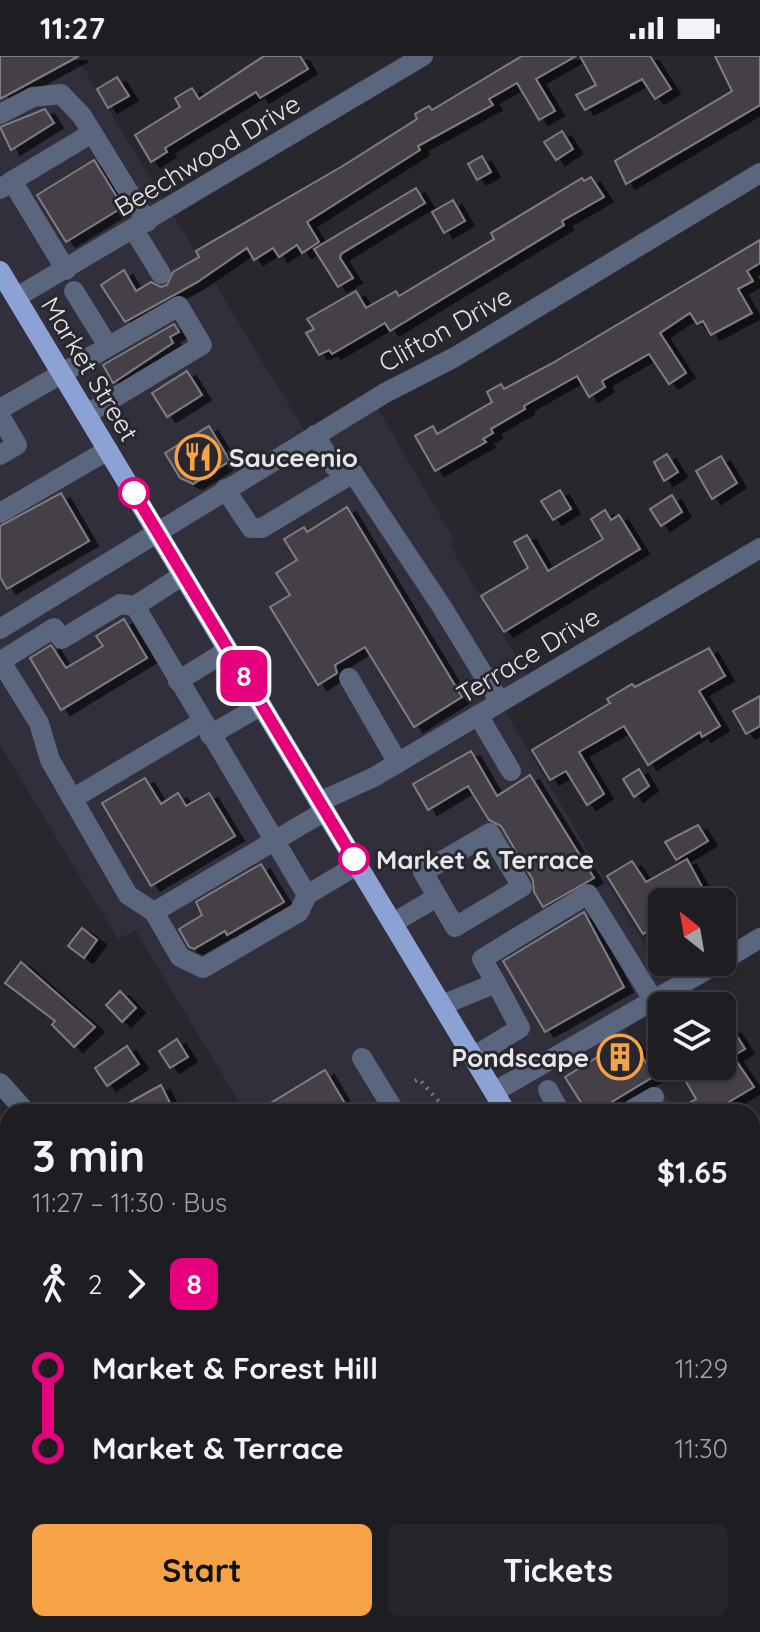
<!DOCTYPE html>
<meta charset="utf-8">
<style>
:root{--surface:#1e1d22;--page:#26262a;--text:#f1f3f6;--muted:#a1a2a5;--line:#3c3b40;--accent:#f6a247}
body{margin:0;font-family:Quicksand,sans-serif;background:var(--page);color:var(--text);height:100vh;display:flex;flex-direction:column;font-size:30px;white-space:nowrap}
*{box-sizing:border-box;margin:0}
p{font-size:26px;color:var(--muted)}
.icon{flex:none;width:44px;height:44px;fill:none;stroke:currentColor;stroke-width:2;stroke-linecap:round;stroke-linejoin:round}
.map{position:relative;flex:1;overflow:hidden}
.panel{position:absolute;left:0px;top:1048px;width:760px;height:528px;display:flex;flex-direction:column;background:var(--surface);border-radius:24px 24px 0 0;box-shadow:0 2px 6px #0004,0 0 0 2px var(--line)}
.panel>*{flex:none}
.badge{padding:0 16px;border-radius:12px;font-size:28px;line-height:52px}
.needle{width:52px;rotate:329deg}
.tools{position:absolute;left:648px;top:832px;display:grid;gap:16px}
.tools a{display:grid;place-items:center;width:88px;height:88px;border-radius:12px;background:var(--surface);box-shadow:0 2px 6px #0004,0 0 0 2px var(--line);font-size:40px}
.map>.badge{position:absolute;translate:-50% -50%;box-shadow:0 0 0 4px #fff}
.legs{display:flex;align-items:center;gap:12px;height:88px;padding:0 32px;font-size:26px}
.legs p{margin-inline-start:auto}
.headline{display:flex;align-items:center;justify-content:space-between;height:136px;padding:0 32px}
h1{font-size:44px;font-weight:800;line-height:60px}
.button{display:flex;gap:16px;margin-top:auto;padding:16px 32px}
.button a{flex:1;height:92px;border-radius:12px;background:var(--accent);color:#111;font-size:32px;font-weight:800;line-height:92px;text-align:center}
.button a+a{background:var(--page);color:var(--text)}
ul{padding:0 32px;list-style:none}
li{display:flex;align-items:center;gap:28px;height:80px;font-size:30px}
li i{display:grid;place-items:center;width:12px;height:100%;margin:0 10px;background:currentColor}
li i::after{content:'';width:20px;height:20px;margin:-10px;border:6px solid;border-radius:50%;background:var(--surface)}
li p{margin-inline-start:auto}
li:first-child i{background:linear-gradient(#0000 50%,currentColor 0)}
li:last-child i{background:linear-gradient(currentColor 50%,#0000 0)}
.status{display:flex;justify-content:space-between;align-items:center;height:56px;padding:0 40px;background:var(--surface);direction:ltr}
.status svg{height:22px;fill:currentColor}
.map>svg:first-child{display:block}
.built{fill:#312f3b}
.building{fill:#454046;stroke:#817c82;stroke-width:2;filter:url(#shadow)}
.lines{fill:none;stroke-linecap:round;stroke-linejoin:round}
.path{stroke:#7c7c81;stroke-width:4;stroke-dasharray:2 6;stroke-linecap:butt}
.minor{stroke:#5a657e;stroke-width:20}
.major{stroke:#8ca2d5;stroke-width:20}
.line-1-casing{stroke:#fff;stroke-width:18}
.line-1{stroke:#e6007e;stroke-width:12}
.stop-1-dot{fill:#fff;stroke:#e6007e;stroke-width:4}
.labels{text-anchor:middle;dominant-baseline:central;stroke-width:6;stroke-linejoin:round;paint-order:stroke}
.street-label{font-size:26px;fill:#e7e7eb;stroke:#28272d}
.poi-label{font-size:26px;font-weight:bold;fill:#e7e7eb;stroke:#28272d;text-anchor:start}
.stop-label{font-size:26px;font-weight:bold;fill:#e7e7eb;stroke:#28272d;text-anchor:start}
</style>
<div class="status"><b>11:27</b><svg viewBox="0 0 49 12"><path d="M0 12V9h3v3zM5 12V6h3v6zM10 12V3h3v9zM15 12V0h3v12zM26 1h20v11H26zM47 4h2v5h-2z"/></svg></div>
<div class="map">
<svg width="760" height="1576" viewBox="0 0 760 1576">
<defs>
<filter id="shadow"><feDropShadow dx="9" dy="5" stdDeviation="0" flood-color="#0009"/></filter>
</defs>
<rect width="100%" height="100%" fill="#28272d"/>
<g class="built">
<path d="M0 0H76L309 382 373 344 454 484 449 488 532 628 500 647 672 935 620 966 676 1056H245L135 874 118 883 0 689Z"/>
<path d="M760 1071V1576H547L543 1568H752V1075Z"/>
</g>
<g class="building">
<path d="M0 0H79L0 43Z"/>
<path d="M264 0H300L308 13 260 42 256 36 165 92 167 96 151 106 135 79 180 51 175 42 192 32 199 43Z"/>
<path d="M522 0H576L536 23 555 55 539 64 517 27 489 43 493 49 418 90 420 94 307 166 319 186 302 197 297 189 279 201 273 192 254 204 247 192 196 227 125 266 101 229 124 214 136 235 151 226 161 231 167 229 173 216 199 201 196 195 341 111 417 63 415 58 429 50 432 54Z"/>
<path d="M580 0H650L671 33 655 43 642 23 585 54 576 39 596 29Z"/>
<path d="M715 0H760V49L626 128 615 105 732 35Z"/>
<path d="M117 21 129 40 108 52 97 33Z"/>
<path d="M45 53 54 67 11 94 0 71Z"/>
<path d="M562 75 573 93 556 104 544 86Z"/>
<path d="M482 100 491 116 477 124 468 108Z"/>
<path d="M94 104 123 151 66 186 37 139Z"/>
<path d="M591 121 604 141 562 165 564 169 390 275 385 267 332 298 329 294 319 299 306 277 314 273 307 263 356 235 366 252 396 235 399 240 494 183 491 177 582 122 584 125Z"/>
<path d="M416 132 425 147 341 198 340 202 353 222 338 231 314 193Z"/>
<path d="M453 144 465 165 444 177 432 156Z"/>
<path d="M760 184V207L747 215 753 225 738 233 752 257 711 279 703 265 697 268 690 257 660 277 686 317 669 328 649 298 602 325 605 331 589 341 577 320 524 350 525 353 491 373 493 377 483 383 486 386 435 415 415 380 433 370 437 378 492 346 487 336 501 328 504 333 551 308Z"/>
<path d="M174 268 179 276 170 281 173 287 113 327 103 309Z"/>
<path d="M187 315 202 339 167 361 152 337Z"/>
<path d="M209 370 230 405 193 428 180 422 165 397Z"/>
<path d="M667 398 678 416 664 425 654 406Z"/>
<path d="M721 400 737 427 712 443 696 415Z"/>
<path d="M560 434 571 453 553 464 541 445Z"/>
<path d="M61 437 89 485 7 533 0 521V470Z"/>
<path d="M672 439 682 456 661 470 650 453Z"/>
<path d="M347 451 462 641 414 671 365 591 335 609 337 617 318 629 270 551 290 539 276 517 297 504 284 483 304 471 307 476Z"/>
<path d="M605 454 611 464 619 459 640 493 504 576 481 540 528 512 514 486 527 479 548 515 603 483 591 463Z"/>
<path d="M124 563 147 602 61 654 30 602 51 589 66 612 103 590 96 580Z"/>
<path d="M709 592 725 620 699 635 720 670 702 681 700 676 648 709 624 670 579 696 604 738 587 749 566 715 550 724 532 694 610 647 607 643 632 628 635 631Z"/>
<path d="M760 640V670L746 678 733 655Z"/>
<path d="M471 695 497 740 530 719 594 822 543 851 534 836 533 824 501 770 489 764 468 730 428 754 413 728Z"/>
<path d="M639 713 649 730 634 741 623 723Z"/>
<path d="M145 722 161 748 178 737 186 750 209 737 235 780 151 830 102 747Z"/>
<path d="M698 769 708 785 676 804 665 786Z"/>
<path d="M687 803 705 836 686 846H662V866L643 878 607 820 632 805 646 826Z"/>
<path d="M261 808 284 846 227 879 225 875 194 893 189 891 179 873 202 859 196 846Z"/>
<path d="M584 856 624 931 545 976 503 905Z"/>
<path d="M82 872 97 884 84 902 68 890Z"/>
<path d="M21 906 95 971 74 991 52 969 55 965 5 927Z"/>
<path d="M120 935 136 952 122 966 106 949Z"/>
<path d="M732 972 745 993 733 1000 754 1031 712 1056H673L696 1043 677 1010H722V978Z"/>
<path d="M630 981 648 1010H671L595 1056H587L565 1021Z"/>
<path d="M177 983 188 1001 170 1012 159 995Z"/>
<path d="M127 990 139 1008 107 1030 95 1012Z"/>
<path d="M325 1014 350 1056H256Z"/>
<path d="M161 1029 171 1049 159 1056H112Z"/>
</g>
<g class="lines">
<path class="path" d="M415 1025 419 1023 448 1056"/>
<g class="minor">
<path d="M0 58 33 41 61 38 82 60 147 166"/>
<path d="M12 125 92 77"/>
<path d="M0 133 12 125 66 214"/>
<path d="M134 174 161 218"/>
<path d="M74 235 108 290"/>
<path d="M17 241 423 0"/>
<path d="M0 353 179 250 202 289 87 358"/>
<path d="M0 360 17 389 0 399"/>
<path d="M315 379 334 410 353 417 442 551 500 646"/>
<path d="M225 433 251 472H262L353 417"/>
<path d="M0 457 108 394"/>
<path d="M183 519 135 550 307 839 357 809"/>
<path d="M0 573 385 337 455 301 760 117"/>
<path d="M0 604 39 667 50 704 128 839 154 856 180 901 203 912 299 856 307 839"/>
<path d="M1 605 54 572 62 583 120 548 135 550"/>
<path d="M349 622 398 707"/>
<path d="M178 625 228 594"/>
<path d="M478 659 511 715"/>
<path d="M210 679 262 649"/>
<path d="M72 743 202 666"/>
<path d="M319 746 374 721 760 492"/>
<path d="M490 777 522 831 455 871 423 816Z"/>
<path d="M154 856 325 755"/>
<path d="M393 867 437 841"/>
<path d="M722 905 760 882"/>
<path d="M496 927 482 903 588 838 654 945"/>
<path d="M442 949 496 927 520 972 473 1001"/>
<path d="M362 1002 395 1056"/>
<path d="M0 1027 26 1056"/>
<path d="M548 1034 560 1056"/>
<path d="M494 1036 720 906"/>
<path d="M628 1056 654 1041"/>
<path d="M752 1152 760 1148"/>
<path d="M752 1278 760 1273"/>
<path d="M752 1378 760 1373"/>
<path d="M0 1416 8 1418"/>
<path d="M594 1568 626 1576"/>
<path d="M82 1576 84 1568"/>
<path d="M520 1576 521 1568"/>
<path d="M727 1576 728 1568"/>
</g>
<g class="major">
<path d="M0 215 506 1056"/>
<path d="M752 1460 760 1475"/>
</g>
</g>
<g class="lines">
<g class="line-1-casing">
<path id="line-1" d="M134 437 354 803"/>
</g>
<use href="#line-1" class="line-1"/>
</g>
<defs>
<g id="restaurant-ring" transform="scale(2.3)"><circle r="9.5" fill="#28272d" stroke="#f6a247" stroke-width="1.5"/><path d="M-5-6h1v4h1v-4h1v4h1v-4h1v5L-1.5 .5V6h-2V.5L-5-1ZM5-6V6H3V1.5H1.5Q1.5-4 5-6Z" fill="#f6a247"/></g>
<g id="building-ring" transform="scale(2.3)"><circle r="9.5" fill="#28272d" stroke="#f6a247" stroke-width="1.5"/><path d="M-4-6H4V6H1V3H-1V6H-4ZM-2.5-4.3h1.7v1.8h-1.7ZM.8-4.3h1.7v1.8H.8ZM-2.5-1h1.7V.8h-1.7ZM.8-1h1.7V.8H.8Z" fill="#f6a247"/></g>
</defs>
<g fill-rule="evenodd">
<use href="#restaurant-ring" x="198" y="401"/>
<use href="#building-ring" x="620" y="1001"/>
</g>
<g class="stop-1-dot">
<circle cx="134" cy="437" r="14"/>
<circle cx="354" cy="803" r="14"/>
</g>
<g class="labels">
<g class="street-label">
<text transform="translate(207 99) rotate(-31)">Beechwood Drive</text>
<text transform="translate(445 273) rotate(-29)">Clifton Drive</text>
<text transform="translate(90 313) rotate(59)">Market Street</text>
<text transform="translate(528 599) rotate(-31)">Terrace Drive</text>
</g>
<g class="poi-label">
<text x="229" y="401">Sauceenio</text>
<text x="589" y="1001" text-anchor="end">Pondscape</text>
</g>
<g class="stop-label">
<text x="376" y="803">Market &amp; Terrace</text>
</g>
</g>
</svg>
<div class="tools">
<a><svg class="needle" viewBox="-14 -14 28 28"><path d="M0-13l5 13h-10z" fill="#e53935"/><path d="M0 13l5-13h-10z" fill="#a1a2a5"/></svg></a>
<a><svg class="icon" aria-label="layers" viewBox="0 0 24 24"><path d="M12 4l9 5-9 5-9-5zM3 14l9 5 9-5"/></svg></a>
</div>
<b class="badge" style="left:244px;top:620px;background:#e6007e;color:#fff">8</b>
<section class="panel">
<div class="headline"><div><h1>3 min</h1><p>11:27 – 11:30 · Bus</p></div><b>$1.65</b></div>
<div class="legs"><svg class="icon" aria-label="walk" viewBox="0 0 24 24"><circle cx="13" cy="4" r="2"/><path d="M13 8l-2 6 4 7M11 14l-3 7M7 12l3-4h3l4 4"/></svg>2<svg class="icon" aria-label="forward" viewBox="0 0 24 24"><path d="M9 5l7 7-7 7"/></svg><b class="badge" style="background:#e6007e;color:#fff">8</b></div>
<ul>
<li><i style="color:#e6007e"></i><b>Market &amp; Forest Hill</b><p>11:29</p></li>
<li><i style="color:#e6007e"></i><b>Market &amp; Terrace</b><p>11:30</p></li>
</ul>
<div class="button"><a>Start</a><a>Tickets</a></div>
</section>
</div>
